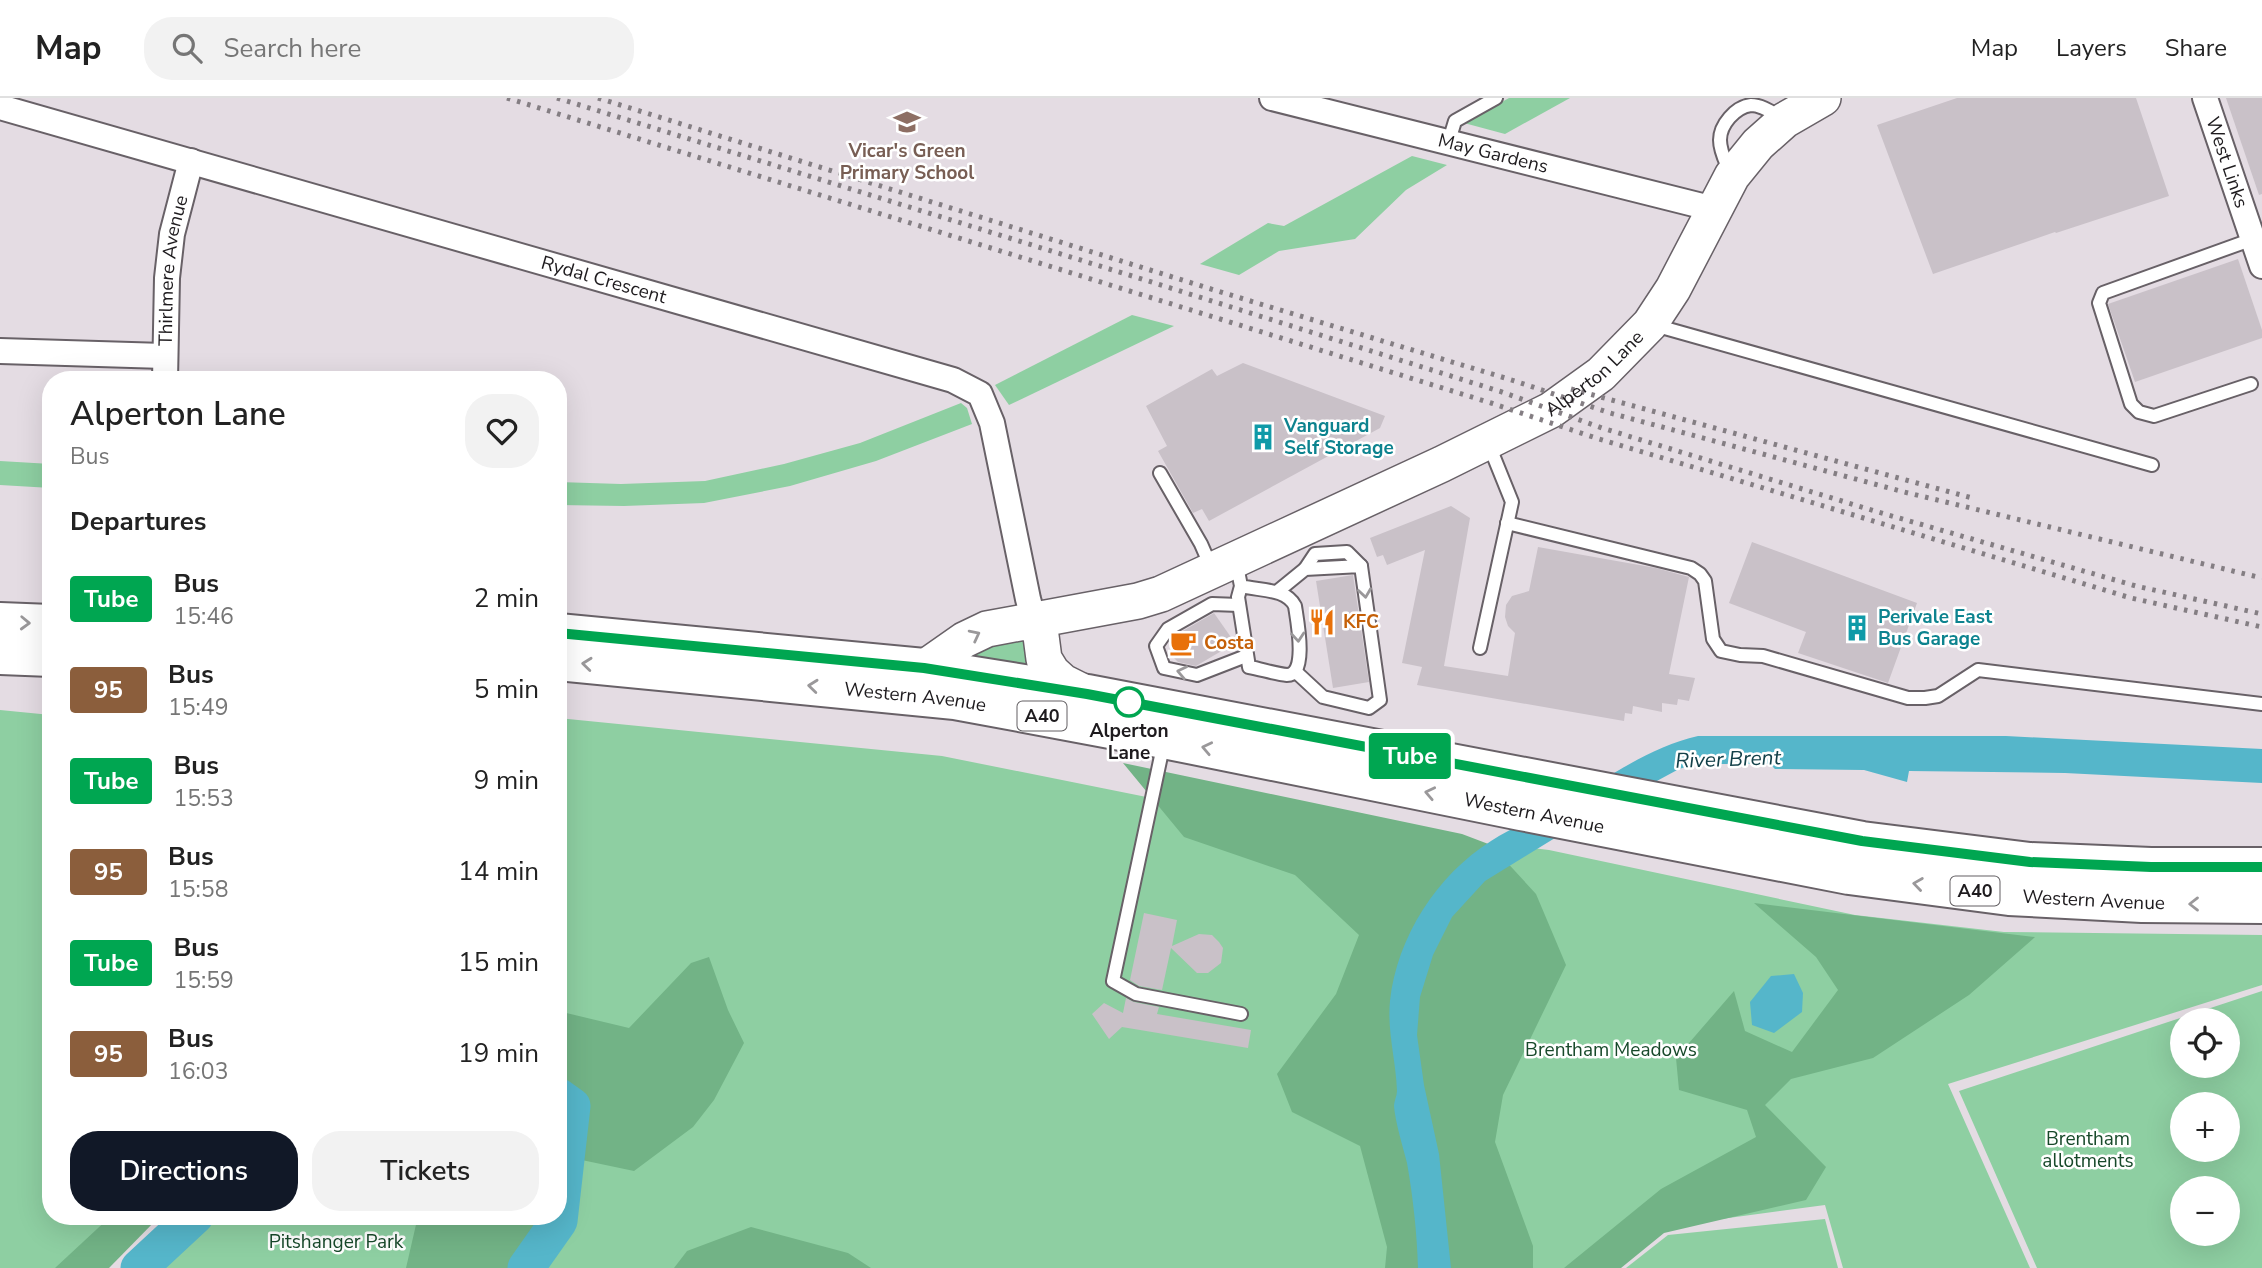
<!DOCTYPE html>
<meta charset="utf-8">
<style>
:root{--surface:#fff;--page:#f2f2f2;--text:#222;--muted:#767676;--line:#e0e0e0;--accent:#111827}
body{margin:0;font-family:"Nunito Sans",sans-serif;background:var(--page);color:var(--text);height:100vh;display:flex;flex-direction:column;font-size:26px;white-space:nowrap}
*{box-sizing:border-box;margin:0}
p{font-size:23px;color:var(--muted)}
.icon{flex:none;width:38px;height:38px;fill:none;stroke:currentColor;stroke-width:2;stroke-linecap:round;stroke-linejoin:round}
.map{position:relative;flex:1;overflow:hidden}
.sheet{position:absolute;left:42px;top:273px;width:525px;height:854px;display:flex;flex-direction:column;background:var(--surface);border-radius:28px;box-shadow:0 7px 28px #0002}
.sheet>*{flex:none}
.badge{padding:0 14px;border-radius:5px;font-size:24px;line-height:46px}
.fabs{position:absolute;left:2170px;top:910px;display:grid;gap:14px}
.fabs a{display:grid;place-items:center;width:70px;height:70px;border-radius:50%;background:var(--surface);box-shadow:0 7px 28px #0002;font-size:35px}
.map>.badge{position:absolute;translate:-50% -50%;box-shadow:0 0 0 4px #fff}
h2{padding:0 28px;font-size:26px;line-height:63px}
.round{display:grid;place-items:center;flex:none;width:74px;height:74px;border-radius:28px;background:var(--page)}
.summary{display:flex;align-items:center;justify-content:space-between;height:119px;padding:0 28px}
h1{font-size:33px;font-weight:600;line-height:52px}
.cta{display:flex;gap:14px;margin-top:auto;padding:14px 28px}
.cta a{flex:1;height:80px;border-radius:28px;background:var(--accent);color:#fff;font-size:28px;font-weight:600;line-height:80px;text-align:center}
.cta a+a{background:var(--page);color:var(--text)}
ul{padding:0;list-style:none}
li{display:flex;align-items:center;gap:21px;height:91px;padding:0 28px}
li div{flex:1}
li b{display:block;font-size:26px}
li em{font-style:normal}
li .badge{min-width:77px;font-weight:700;text-align:center}
header{display:flex;align-items:center;gap:42px;box-sizing:border-box;height:98px;padding:0 35px;background:var(--surface);border-bottom:2px solid var(--line)}
header strong{font-size:33px}
nav{display:flex;gap:38px;margin-inline-start:auto;font-size:24px}
.search{width:490px;height:63px;background:var(--page);display:flex;align-items:center;gap:18px;box-sizing:border-box;padding:0 24px;border-radius:28px;color:var(--muted);font-size:26px}
.map>svg:first-child{display:block}
.green{fill:#8ecfa2;fill-rule:evenodd}
.forest{fill:#72b386}
.water{fill:#55b6ca}
.lines{fill:none;stroke-linecap:round;stroke-linejoin:round}
.river{stroke:#55b6ca;stroke-width:37}
.building{fill:#c9c1c8}
.lane-casing{stroke:#686167;stroke-width:16}
.street-casing{stroke:#686167;stroke-width:28}
.secondary-casing{stroke:#686167;stroke-width:38}
.highway-casing{stroke:#686167;stroke-width:42}
.lane{stroke:#fff;stroke-width:12}
.street{stroke:#fff;stroke-width:24}
.secondary{stroke:#fff;stroke-width:35}
.highway{stroke:#fff;stroke-width:38}
.rail{stroke:#847e83;stroke-width:5;stroke-dasharray:3.5 7;stroke-linecap:butt}
.oneway{stroke:#9a989a}
.line-casing{stroke:#fff;stroke-width:16}
.line{stroke:#00a651;stroke-width:10}
.stop-dot{fill:#fff;stroke:#00a651;stroke-width:3.5}
.labels{text-anchor:middle;dominant-baseline:central;stroke-width:5;stroke-linejoin:round;paint-order:stroke}
.shield{fill:#fff;stroke:#625f62;stroke-width:2}
.shield-label{font-size:18px;font-weight:bold;fill:#1e1b1e}
.education-label{font-size:19px;font-weight:bold;fill:#785e54;stroke:#fff}
.street-label{font-size:19px;fill:#1e1b1e;stroke:#fff}
.culture-label{font-size:19px;font-weight:bold;fill:#0d838f;stroke:#fff;text-anchor:start}
.food-label{font-size:19px;font-weight:bold;fill:#c56008;stroke:#fff;text-anchor:start}
.stop-label{font-size:19px;font-weight:bold;fill:#1e1b1e;stroke:#fff}
.park-label{font-size:19px;fill:#17492a;stroke:#fff}
.water-label{font-size:21px;font-style:italic;fill:#134049;stroke:#fff}
</style>
<header>
<strong>Map</strong>
<div class="search"><svg class="icon" aria-label="search" viewBox="0 0 24 24"><circle cx="10" cy="10" r="6"/><path d="M15 15l6 6"/></svg>Search here</div>
<nav><a>Map</a><a>Layers</a><a>Share</a></nav>
</header>
<div class="map">
<svg width="2262" height="1170" viewBox="0 0 2262 1170">
<rect width="100%" height="100%" fill="#e4dce3"/>
<g class="green">
<path d="M1509 0H1570L1505 36 1464 25Z"/>
<path d="M1412 58 1447 67 1406 92 1355 141 1279 153 1239 177 1200 166 1268 125 1284 128Z"/>
<path d="M1132 217 1174 228 1009 307 995 287Z"/>
<path d="M961 305 967 310 972 326 876 363 790 388 704 405 624 408 558 407V384L621 386 705 383 784 366 860 345Z"/>
<path d="M0 363 51 366V390L0 387Z"/>
<path d="M1035 534 1032 568 974 559 969 552Z"/>
<path d="M0 612 51 617V1118H128L81 1170H0Z"/>
<path d="M558 620 942 658 1415 753 1404 1170H528L558 1118V1108L616 991 558 947Z"/>
<path d="M1524 749 1549 752 1855 817 2004 834 2262 837V887L1948 986 2030 1170H1843L1825 1107 1662 1129 1606 1170H1436L1455 836Z"/>
<path d="M2262 893V1170H2037L1959 993ZM2182 922H2228V968H2182ZM2182 1006H2228V1052H2182ZM2182 1090H2228V1136H2182Z"/>
<path d="M206 1118H504L486 1170H150Z"/>
<path d="M1825 1121 1838 1170H1626L1668 1137Z"/>
</g>
<g class="forest">
<path d="M1123 665 1462 736 1491 747 1536 796 1566 867 1503 997 1495 1044 1533 1148V1170H1385L1387 1149 1360 1048 1292 1014 1277 976 1336 896 1359 837 1295 777 1184 739Z"/>
<path d="M1754 805 2035 839 1969 897 1873 960 1791 981 1765 1007 1826 1069 1806 1102 1664 1135 1621 1170H1564L1661 1091 1756 1039 1747 1012 1679 992 1676 960 1734 893 1745 933 1792 954 1838 892 1816 859Z"/>
<path d="M709 859 728 912 744 945 714 1002 693 1029 634 1073 577 1061 574 1059 567 1111 537 1170H406L418 1118H558V913L629 930 691 865Z"/>
<path d="M111 1118H160L109 1170H55Z"/>
<path d="M751 1129 848 1155 871 1170H674L687 1153Z"/>
</g>
<g class="water">
<path d="M1698 638H2006L2262 651V685L2065 675 1909 673 1907 684 1864 672 1775 671 1770 666H1696L1679 671 1581 724 1485 783 1452 819 1433 857 1420 899 1417 937 1424 987 1439 1056 1451 1170H1418C1417 1135 1413 1099 1407 1065 1403 1049 1395 1023 1394 1008 1394 1003 1397 998 1397 993 1396 962 1387 934 1390 903 1397 839 1437 777 1491 743 1510 731 1532 721 1552 711 1600 686 1645 650 1698 638Z"/>
<path d="M1794 876 1803 895 1802 914 1774 935 1752 927 1750 904 1771 878Z"/>
</g>
<g class="lines">
<g class="river">
<path d="M139 1170 195 1118"/>
<path d="M526 1170 559 1123 572 1008 558 998"/>
</g>
</g>
<g class="building">
<path d="M1957 0H2136L2169 98 2056 135 2055 134 1933 176 1877 27Z"/>
<path d="M2226 0H2262V96L2259 97Z"/>
<path d="M2238 161 2262 232V240L2135 284 2108 206Z"/>
<path d="M1243 265 1385 318 1380 330 1209 423 1202 411 1193 415 1158 353 1167 348 1146 308 1212 271 1217 278Z"/>
<path d="M1451 408 1470 420 1444 568 1508 578 1515 535 1508 528 1505 519 1506 507 1512 498 1529 493 1538 449 1656 470 1689 479 1669 576 1695 580 1689 603 1678 601 1677 607 1662 605V614L1633 608 1632 616 1625 615 1624 623 1417 587 1422 569 1402 565 1425 452 1387 467 1383 457 1377 459 1370 440Z"/>
<path d="M1752 444 1917 505 1888 585 1798 555 1806 534 1729 505Z"/>
<path d="M1353 477 1369 584 1333 590 1316 483Z"/>
<path d="M1214 515 1235 545 1196 568 1178 564 1174 560 1170 547 1174 538Z"/>
<path d="M1144 815 1177 822 1172 848 1199 836 1212 837 1219 844 1223 850 1221 865 1208 875H1197L1171 850 1162 892 1139 888 1130 882Z"/>
<path d="M1126 900 1134 904 1159 909 1157 916 1251 932 1248 950 1122 929 1109 941 1092 916 1104 905 1123 915Z"/>
</g>
<g class="lines">
<g class="lane-casing">
<g id="lane">
<path d="M1449 43 1455 23 1496 0"/>
<path d="M1730 74C1726 64 1720 54 1720 42 1720 27 1735 9 1751 7 1762 7 1773 15 1782 20"/>
<path d="M1654 227 2152 367"/>
<path d="M2251 286 2154 318 2139 314 2131 306 2099 205 2103 195 2253 141"/>
<path d="M1160 375 1201 446 1211 469"/>
<path d="M1507 425 1691 470 1700 476 1705 483 1713 541 1721 553 1740 557 1763 558 1908 600H1925L1938 598 1978 572 2262 606"/>
<path d="M1236 463 1241 488 1238 499 1249 569C1261 571 1275 576 1287 577 1308 577 1297 522 1295 508 1286 490 1260 493 1241 488"/>
<path d="M1305 471 1315 456 1347 454 1361 468"/>
<path d="M1278 493 1305 471 1361 468 1380 602 1369 610 1323 599 1296 574"/>
<path d="M1239 507 1212 506 1168 531 1156 548 1164 570 1197 577 1246 558"/>
<path d="M1480 550 1512 404 1489 347"/>
<path d="M1164 644 1113 883 1136 896 1241 916"/>
</g>
</g>
<g class="street-casing">
<g id="street">
<path id="s1" d="M1272 0 1714 111"/>
<path id="s2" d="M2205 0 2262 168"/>
<path id="s3" d="M0 9 953 282 980 296 992 325 1028 501 1034 523"/>
<path d="M0 253 164 258"/>
<path id="s4" d="M165 282 167 180 172 136 191 63"/>
</g>
</g>
<g class="secondary-casing">
<g id="secondary">
<path d="M1034 523 1041 538 1044 561 1052 574 1063 584 1087 596"/>
<path id="s5" d="M924 570 964 542 987 531 1138 503 1161 496 1442 366 1551 312 1601 276 1650 226 1673 191 1732 78 1758 46 1785 22 1823 0"/>
</g>
</g>
<g class="highway-casing">
<g id="highway">
<path d="M0 524 51 526"/>
<path d="M558 535 924 570 1087 596 1862 743 2030 764 2151 769H2262"/>
<path d="M0 557 51 559"/>
<path id="s6" d="M558 563 955 602 1164 641 1521 713 1849 777 2009 798 2142 805 2262 806"/>
</g>
</g>
<use href="#lane" class="lane"/>
<use href="#street" class="street"/>
<use href="#secondary" class="secondary"/>
<use href="#highway" class="highway"/>
<g class="rail">
<path d="M507 0 1491 305 1596 340 2131 500 2262 529"/>
<path d="M557 0 1145 182 1502 294 1602 330 1878 414 2136 488 2262 516"/>
<path d="M598 0 1224 195 1515 283 1610 315 1904 394 2262 480"/>
<path d="M1571 291 1976 401"/>
</g>
</g>
<defs><path id="oneway-chevron" d="M-2-3.5L2.5 0L-2 3.5" fill="none" stroke-width="1.6" stroke-linecap="round" stroke-linejoin="round" transform="scale(1.75)"/></defs>
<g class="oneway">
<use href="#oneway-chevron" transform="translate(1365 495) rotate(82)"/>
<use href="#oneway-chevron" transform="translate(25 525) rotate(2)"/>
<use href="#oneway-chevron" transform="translate(975 537) rotate(-27)"/>
<use href="#oneway-chevron" transform="translate(1298 539) rotate(85)"/>
<use href="#oneway-chevron" transform="translate(587 566) rotate(-174)"/>
<use href="#oneway-chevron" transform="translate(1182 574) rotate(-168)"/>
<use href="#oneway-chevron" transform="translate(813 588) rotate(-174)"/>
<use href="#oneway-chevron" transform="translate(1207 650) rotate(-168)"/>
<use href="#oneway-chevron" transform="translate(1430 695) rotate(-168)"/>
<use href="#oneway-chevron" transform="translate(1918 786) rotate(-172)"/>
<use href="#oneway-chevron" transform="translate(2194 806) rotate(-180)"/>
</g>
<g class="lines">
<g class="line-casing">
<path id="line" d="M558 535 924 570 1087 596 1862 743 2030 764 2151 769H2262"/>
</g>
<use href="#line" class="line"/>
</g>
<defs>
<g id="school-bare" transform="scale(2.1)"><path d="M0-5L7-2L0 1L-7-2ZM-4 1L0 2.5L4 1V4Q0 6-4 4Z" fill="#8d6e63" stroke="#fff" stroke-width="2.5" paint-order="stroke"/></g>
<g id="building-bare" transform="scale(2.1)"><path d="M-4-6H4V6H1V3H-1V6H-4ZM-2.5-4.3h1.7v1.8h-1.7ZM.8-4.3h1.7v1.8H.8ZM-2.5-1h1.7V.8h-1.7ZM.8-1h1.7V.8H.8Z" fill="#0f9aa8" stroke="#fff" stroke-width="2.5" paint-order="stroke"/></g>
<g id="restaurant-bare" transform="scale(2.1)"><path d="M-5-6h1v4h1v-4h1v4h1v-4h1v5L-1.5 .5V6h-2V.5L-5-1ZM5-6V6H3V1.5H1.5Q1.5-4 5-6Z" fill="#e8710a" stroke="#fff" stroke-width="2.5" paint-order="stroke"/></g>
<g id="cafe-bare" transform="scale(2.1)"><path d="M-5.5-4.5H6V0H3Q3 3.5 0 3.5H-2.5Q-5.5 3.5-5.5 0ZM3-3.2v2h1.7v-2ZM-6 4.5H4V6H-6Z" fill="#e8710a" stroke="#fff" stroke-width="2.5" paint-order="stroke"/></g>
</defs>
<g fill-rule="evenodd">
<use href="#school-bare" x="907" y="24"/>
<use href="#building-bare" x="1263" y="339"/>
<use href="#restaurant-bare" x="1322" y="524"/>
<use href="#building-bare" x="1857" y="530"/>
<use href="#cafe-bare" x="1183" y="545"/>
</g>
<circle class="stop-dot" cx="1129" cy="604" r="14"/>
<g class="labels">
<g class="shield">
<rect x="1017.5" y="603.5" width="49" height="29" rx="5"/>
<rect x="1950.5" y="778.5" width="49" height="29" rx="5"/>
</g>
<g class="shield-label">
<text x="1042" y="618">A40</text>
<text x="1975" y="793">A40</text>
</g>
<g class="education-label">
<text x="907" y="53">Vicar's Green<tspan x="907" dy="22">Primary School</tspan></text>
</g>
<g class="street-label">
<text stroke="none"><textPath href="#s1" startOffset="228">May Gardens</textPath></text>
<text stroke="none"><textPath href="#s2" startOffset="68">West Links</textPath></text>
<text stroke="none"><textPath href="#s4" startOffset="110">Thirlmere Avenue</textPath></text>
<text stroke="none"><textPath href="#s3" startOffset="628">Rydal Crescent</textPath></text>
<text stroke="none"><textPath href="#s5" startOffset="740">Alperton Lane</textPath></text>
<text stroke="none"><textPath href="#s6" startOffset="359">Western Avenue</textPath></text>
<text stroke="none"><textPath href="#s6" startOffset="989">Western Avenue</textPath></text>
<text stroke="none"><textPath href="#s6" startOffset="1556">Western Avenue</textPath></text>
</g>
<g class="culture-label">
<text x="1284" y="328">Vanguard<tspan x="1284" dy="22">Self Storage</tspan></text>
<text x="1878" y="519">Perivale East<tspan x="1878" dy="22">Bus Garage</tspan></text>
</g>
<g class="food-label">
<text x="1343" y="524">KFC</text>
<text x="1204" y="545">Costa</text>
</g>
<g class="stop-label">
<text x="1129" y="633">Alperton<tspan x="1129" dy="22">Lane</tspan></text>
</g>
<g class="park-label">
<text x="1611" y="952">Brentham Meadows</text>
<text x="2088" y="1041">Brentham<tspan x="2088" dy="22">allotments</tspan></text>
<text x="336" y="1144">Pitshanger Park</text>
</g>
<g class="water-label">
<text transform="translate(1728 661) rotate(-2)">River Brent</text>
</g>
</g>
</svg>
<div class="fabs">
<a><svg class="icon" aria-label="locate" viewBox="0 0 24 24"><circle cx="12" cy="12" r="6"/><path d="M12 2v4M12 18v4M2 12h4M18 12h4"/></svg></a>
<a>+</a>
<a>−</a>
</div>
<b class="badge" style="left:1410px;top:658px;background:#00a651;color:#fff">Tube</b>
<section class="sheet">
<div class="summary"><div><h1>Alperton Lane</h1><p>Bus</p></div><a class="round"><svg class="icon" aria-label="heart" viewBox="0 0 24 24"><path d="M12 20l-8-8c-3-5 5-10 8-4 3-6 11-1 8 4z"/></svg></a></div>
<h2>Departures</h2>
<ul>
<li><span class="badge" style="background:#00a651;color:#fff">Tube</span><div><b>Bus</b><p>15:46</p></div><em>2 min</em></li>
<li><span class="badge" style="background:#8b5e3c;color:#fff">95</span><div><b>Bus</b><p>15:49</p></div><em>5 min</em></li>
<li><span class="badge" style="background:#00a651;color:#fff">Tube</span><div><b>Bus</b><p>15:53</p></div><em>9 min</em></li>
<li><span class="badge" style="background:#8b5e3c;color:#fff">95</span><div><b>Bus</b><p>15:58</p></div><em>14 min</em></li>
<li><span class="badge" style="background:#00a651;color:#fff">Tube</span><div><b>Bus</b><p>15:59</p></div><em>15 min</em></li>
<li><span class="badge" style="background:#8b5e3c;color:#fff">95</span><div><b>Bus</b><p>16:03</p></div><em>19 min</em></li>
</ul>
<div class="cta"><a>Directions</a><a>Tickets</a></div>
</section>
</div>
